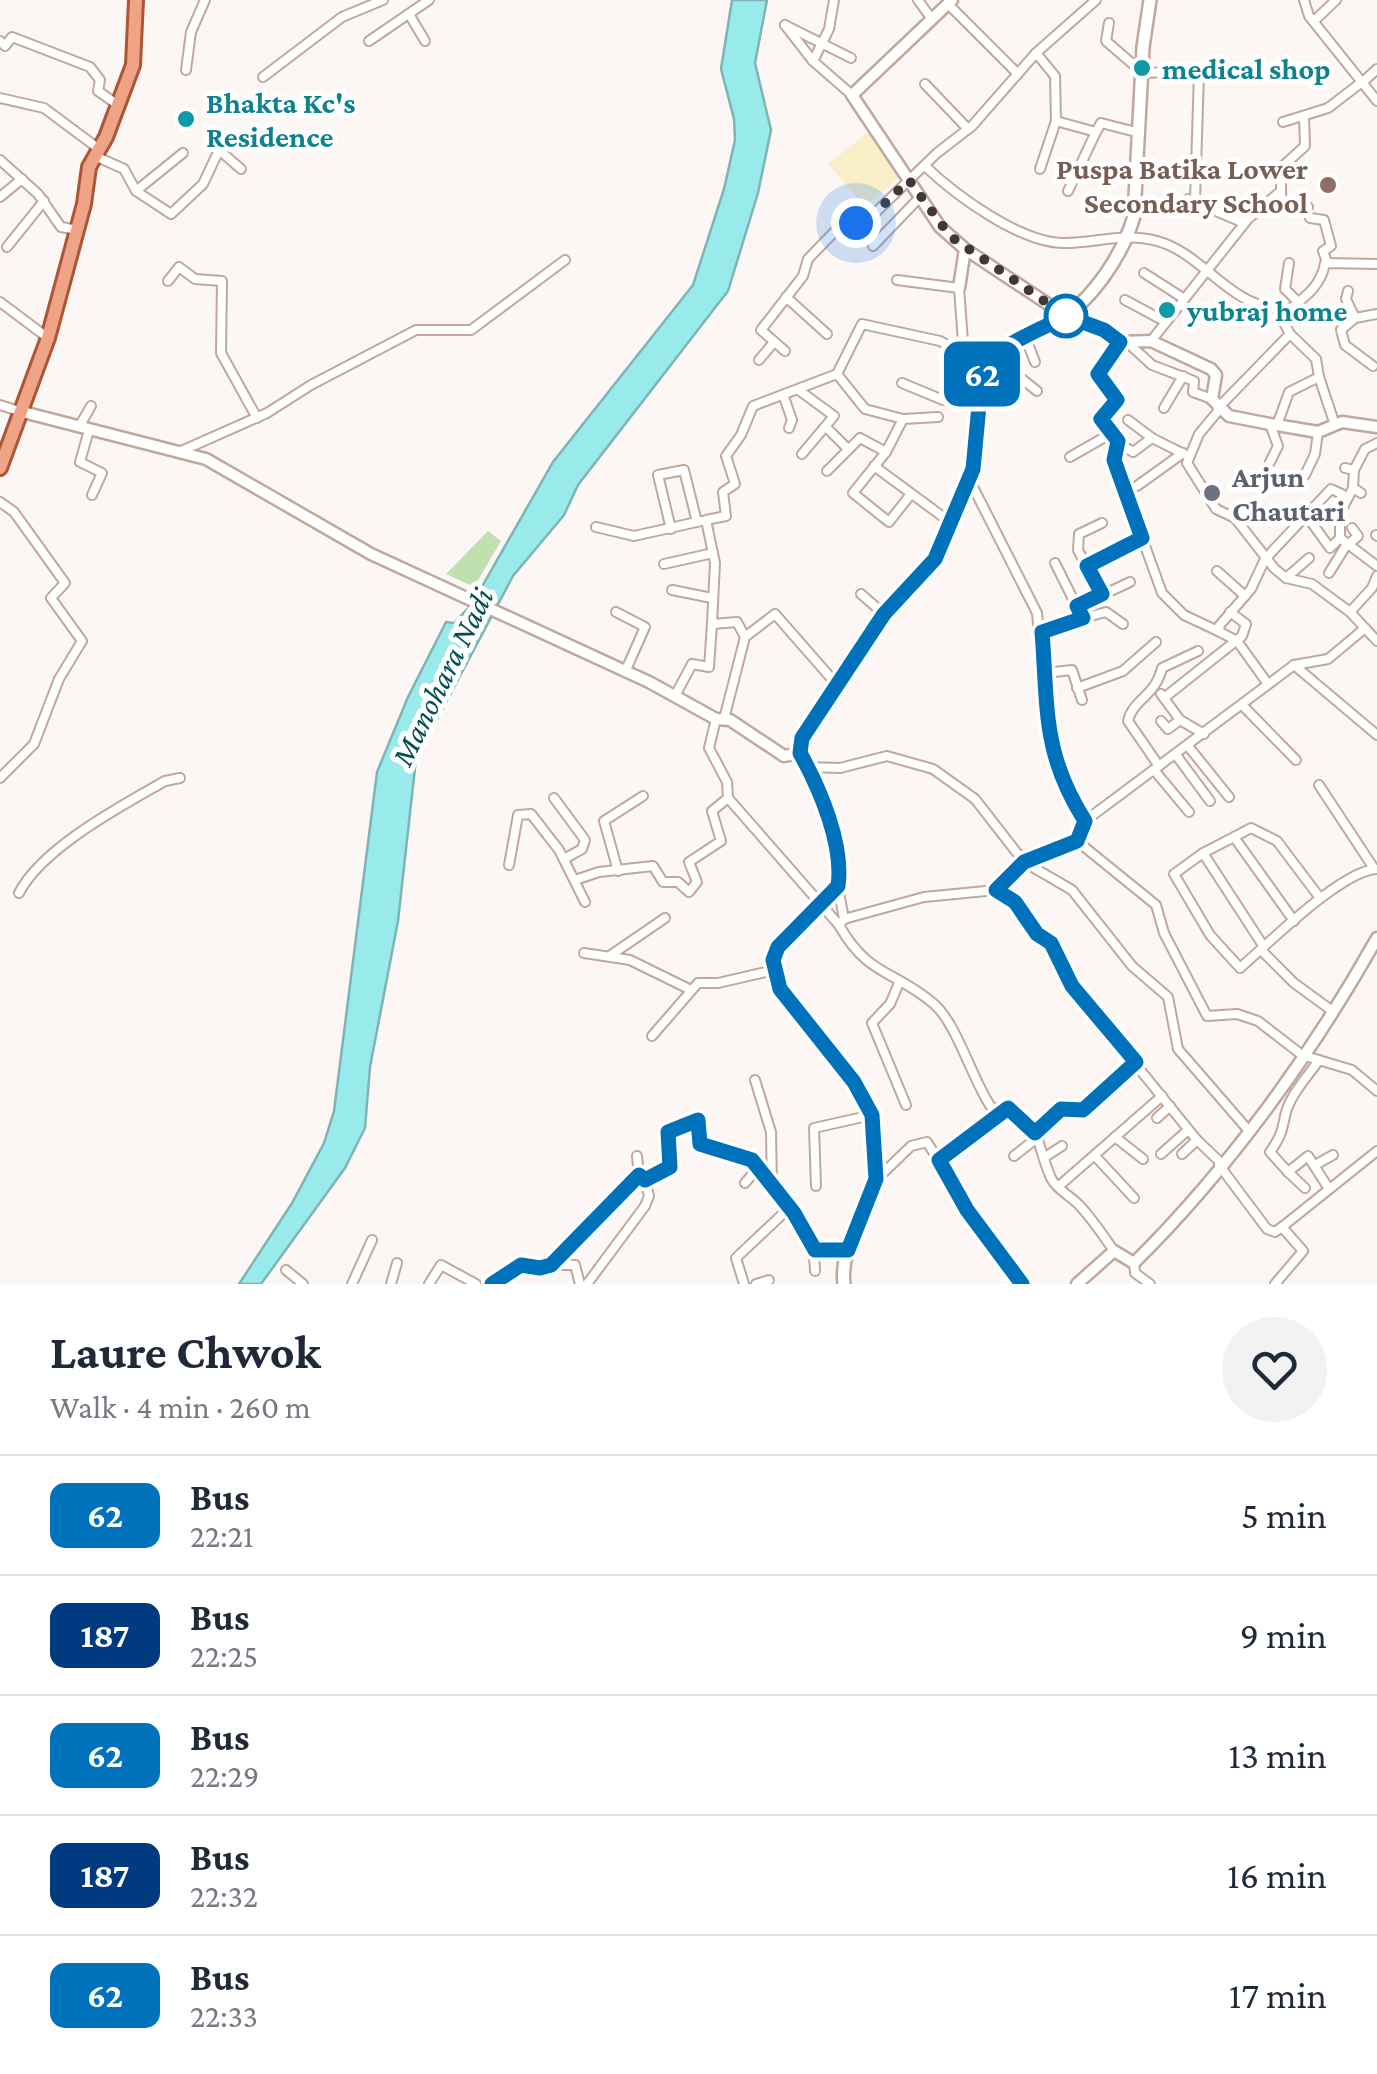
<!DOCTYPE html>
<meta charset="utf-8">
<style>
:root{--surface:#fff;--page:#f2f2f3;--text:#1f2937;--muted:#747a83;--line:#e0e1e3}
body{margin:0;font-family:"Crimson Pro",serif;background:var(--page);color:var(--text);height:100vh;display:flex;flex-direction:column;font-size:38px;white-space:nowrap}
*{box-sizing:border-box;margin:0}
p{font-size:32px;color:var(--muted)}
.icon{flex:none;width:55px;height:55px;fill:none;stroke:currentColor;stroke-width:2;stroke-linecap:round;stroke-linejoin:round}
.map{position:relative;height:1284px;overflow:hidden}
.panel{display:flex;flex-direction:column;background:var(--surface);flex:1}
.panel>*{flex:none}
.badge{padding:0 20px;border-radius:15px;font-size:35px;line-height:65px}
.you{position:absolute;width:50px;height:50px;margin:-25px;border:8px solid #fff;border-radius:50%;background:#1a73e8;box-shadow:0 0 0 15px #1a73e833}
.map>.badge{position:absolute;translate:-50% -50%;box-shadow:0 0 0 5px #fff}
.round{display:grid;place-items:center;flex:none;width:105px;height:105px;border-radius:52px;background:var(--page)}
.head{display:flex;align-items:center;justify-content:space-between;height:170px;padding:0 50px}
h1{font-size:48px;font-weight:700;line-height:75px}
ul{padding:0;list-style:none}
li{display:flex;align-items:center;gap:30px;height:120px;padding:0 50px;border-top:2px solid var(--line)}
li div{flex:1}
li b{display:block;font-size:38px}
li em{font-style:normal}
li .badge{min-width:110px;font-weight:700;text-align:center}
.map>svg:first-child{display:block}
.green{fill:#bee1af}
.sand{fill:#f8efc9}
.water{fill:#98eaeb;stroke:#7eb4b4;stroke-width:2.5}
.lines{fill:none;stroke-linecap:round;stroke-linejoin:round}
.minor-casing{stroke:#c1a89f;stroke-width:12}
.tertiary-casing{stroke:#c1a89f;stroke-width:15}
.secondary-casing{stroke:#c1a89f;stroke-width:16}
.primary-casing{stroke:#ac5636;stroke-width:18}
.minor{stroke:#fff;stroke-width:8}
.tertiary{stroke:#fff;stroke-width:10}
.secondary{stroke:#fff;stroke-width:11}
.primary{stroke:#efa387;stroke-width:12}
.line-casing{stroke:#fff;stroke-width:22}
.line{stroke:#0072bc;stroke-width:15}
.walk{stroke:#413733;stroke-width:10;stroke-dasharray:0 18}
.culture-dot{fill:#0f9aa8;stroke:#fff;stroke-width:4}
.education-dot{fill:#8d6e63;stroke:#fff;stroke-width:4}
.stop-dot{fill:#fff;stroke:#0072bc;stroke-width:5}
.worship-dot{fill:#6b7280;stroke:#fff;stroke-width:4}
.labels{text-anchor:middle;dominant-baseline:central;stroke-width:10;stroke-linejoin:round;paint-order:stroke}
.culture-label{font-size:30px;font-weight:bold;fill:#0d838f;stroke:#fff;text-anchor:start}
.education-label{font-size:30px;font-weight:bold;fill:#785e54;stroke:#fff;text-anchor:end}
.worship-label{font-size:30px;font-weight:bold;fill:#5b616d;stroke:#fff;text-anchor:start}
.water-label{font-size:32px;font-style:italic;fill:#025152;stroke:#fff}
</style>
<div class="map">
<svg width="1377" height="1284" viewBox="0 0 1377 1284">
<rect width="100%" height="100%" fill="#fcf7f5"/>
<path class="green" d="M488 531 501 541 474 587 446 574Z"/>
<path class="sand" d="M871 130 901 176 865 206 828 164Z"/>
<path class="water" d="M732 0H767L755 63 771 130 758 193 728 291 578 485 564 515 513 576 416 759 398 921 370 1067 365 1128 345 1168 261 1284H239L292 1203 324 1143 334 1111 377 772 408 697 446 622 454 623 472 604 553 462 693 285 724 189 735 140 734 119 721 69Z"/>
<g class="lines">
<g class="minor-casing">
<g id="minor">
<path d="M918 0 931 18"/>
<path d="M1304 0 1309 16 1377 101"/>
<path d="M948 4 1018 74"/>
<path d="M409 14 425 41"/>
<path d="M1314 21 1336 0"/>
<path d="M1109 23 1106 41 1143 73 1220 70"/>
<path d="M785 25 813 61 852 95"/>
<path d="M785 25 851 58"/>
<path d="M0 41 5 46 12 37 90 67 100 80 98 91 118 105"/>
<path d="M369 41 429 0"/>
<path d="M1036 53 1055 76 1056 121 1096 132 1101 123 1140 133"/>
<path d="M813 61 829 29 834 0"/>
<path d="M186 70 191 32 205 0"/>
<path d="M263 77 342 17 383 0"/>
<path d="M1364 81 1377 69"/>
<path d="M925 84 968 129"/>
<path d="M0 98 44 108 99 149"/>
<path d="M1283 122 1328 108 1362 82"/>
<path d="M95 156 124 169 136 191 183 153"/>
<path d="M0 160 38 194 61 227 78 230"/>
<path d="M925 166C954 194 1021 244 1065 243 1096 243 1124 232 1157 241 1202 253 1229 305 1276 308L1290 334 1316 359 1319 377 1289 392 1277 425"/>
<path d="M1040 169 1056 121"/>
<path d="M136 191 171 214 203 184 219 150 241 169"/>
<path d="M1068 191 1096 132"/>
<path d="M1281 191 1282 209 1308 207"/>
<path d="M0 197 22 179"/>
<path d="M1188 199 1244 223"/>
<path d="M1195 201 1199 72"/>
<path d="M1310 218 1324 220 1331 246 1323 251 1327 262"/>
<path d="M873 246 921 196"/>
<path d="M7 247 44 201"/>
<path d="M1289 263 1285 289 1298 302"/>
<path d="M1144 273 1183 298"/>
<path d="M897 280 959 288 964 355 983 368"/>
<path d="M168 281 179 267 195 279 222 281 221 353 257 418"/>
<path d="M1348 291 1346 299 1355 318"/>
<path d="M786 297 827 334"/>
<path d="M1125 300 1166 322"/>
<path d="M0 302 48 338"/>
<path d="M1281 316C1302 299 1321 288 1325 263L1377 264"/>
<path d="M1026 339 1035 362"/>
<path d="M1151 341 1248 219 1281 191V168L1305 146 1304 118"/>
<path d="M1120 342 1097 375 1117 400 1102 422 1120 444 1133 452 1152 438 1188 456"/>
<path d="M1128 343 1152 365 1194 381 1193 392 1212 399"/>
<path d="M785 351 761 330 803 276 808 259 842 224 861 223 873 215 937 153 972 126 1036 53 1096 0"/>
<path d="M992 355 1037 391"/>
<path d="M759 360 774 342"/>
<path d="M1373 366 1345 345 1341 330 1355 318 1377 314"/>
<path d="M837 374 865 409 903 419 938 417"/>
<path d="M1319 377 1335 425"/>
<path d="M902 383 943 400"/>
<path d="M800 391 834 416 802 454"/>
<path d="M784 397 792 420 789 428"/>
<path d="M0 405 19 411"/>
<path d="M1164 408 1183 376"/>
<path d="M1218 408 1290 334"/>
<path d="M1219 410 1199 434 1187 463 1216 509 1235 518 1274 568 1286 578 1312 584 1350 612 1372 588 1377 576"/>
<path d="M903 419 886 452 853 493 889 522 911 494"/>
<path d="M1128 420 1152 438"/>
<path d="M79 427 91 406"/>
<path d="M827 428 848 449"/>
<path d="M89 430 80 462 102 473 92 495"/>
<path d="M1118 441 1114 460 1162 593 1184 615 1220 632"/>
<path d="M179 452 267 413 311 385 416 330H471L565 260"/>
<path d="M1070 457 1110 434"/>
<path d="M1270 462 1278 446 1270 424"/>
<path d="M874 466 950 522"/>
<path d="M1345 468 1354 470 1365 449 1377 443"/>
<path d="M1354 470 1353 488 1361 493"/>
<path d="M827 471 860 438 886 452"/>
<path d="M1305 475 1315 454 1318 432"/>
<path d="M970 481 1037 613 1049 738 1061 783 1085 821"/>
<path d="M1137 486 1183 453"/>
<path d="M1353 488 1340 513V538L1377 566"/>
<path d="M0 502 14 512 65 583 51 598 82 641 59 679 34 744 0 778"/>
<path d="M1304 512 1330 548 1340 538"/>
<path d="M596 527 634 536 701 521"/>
<path d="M671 529 658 475 684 470 697 522"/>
<path d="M1376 535 1377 536"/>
<path d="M1349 544 1358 536 1352 528"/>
<path d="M1055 563 1077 607 1130 582"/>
<path d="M664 564 713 553"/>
<path d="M1087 566 1142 538"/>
<path d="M1217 571 1245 596"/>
<path d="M1329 573 1347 544"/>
<path d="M1286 578 1309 558"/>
<path d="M672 590 712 598"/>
<path d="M861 594 884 614"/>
<path d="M1101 594 1078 550 1079 534 1102 523"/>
<path d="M616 612 645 627 625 672"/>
<path d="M1350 612 1377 641"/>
<path d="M1083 618 1106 612 1123 624"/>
<path d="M1042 632 1083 618 1077 607"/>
<path d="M745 637 737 622 712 624 715 563 706 520 726 516 723 492 735 484 726 456 741 435 753 406 837 374 862 324 940 341 964 355"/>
<path d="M1294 665 1328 659 1364 629"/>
<path d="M1045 673 1072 670 1082 700"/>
<path d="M1268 684 1237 641 1220 632 1219 626 1251 589 1265 559 1331 489 1348 497"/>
<path d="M1077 688 1123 671 1156 642"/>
<path d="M1161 694 1180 720 1204 734"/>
<path d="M675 696 692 664 709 667 712 624"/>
<path d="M1164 698 1242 636 1246 624 1230 612"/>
<path d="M1242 705 1296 760"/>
<path d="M716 719 709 748 727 782 728 798 839 925"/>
<path d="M724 719 745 637 775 614 838 686"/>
<path d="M1161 721 1168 729 1180 720"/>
<path d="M1188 746 1229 797"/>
<path d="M1176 755 1210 801"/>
<path d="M1159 766 1128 721C1133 699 1155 697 1162 668L1198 651"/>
<path d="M808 767 840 768 887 756 933 769 975 799 1024 862 1072 890 1132 966 1168 997 1178 1049 1249 1131"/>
<path d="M1154 770 1189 812"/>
<path d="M1319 785 1373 867"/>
<path d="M554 798 585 840 582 849 564 859"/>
<path d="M1234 837 1251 828 1277 841 1320 898"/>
<path d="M1077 841 1156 905 1164 933 1207 1016 1237 1014 1258 1021 1302 1055 1352 1070 1377 1091"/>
<path d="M1203 853 1234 837 1294 921"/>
<path d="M509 865 518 815 531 814 559 850 585 902"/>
<path d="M618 871 604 821 643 796"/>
<path d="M575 880 599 872 653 866 663 882H678L689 892 697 882 689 862 721 841 712 811 728 798"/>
<path d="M838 887 844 919 839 925C868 977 895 970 934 1004 957 1024 972 1079 991 1107 1045 1119 1032 1135 1051 1178 1056 1189 1072 1197 1080 1206 1093 1220 1103 1235 1114 1251"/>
<path d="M996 890 1024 862 1077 841 1085 821 1294 665 1377 735"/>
<path d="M19 893C42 848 121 806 165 781L180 778"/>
<path d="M844 919 924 897 996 890 1015 902 1037 934 1051 943 1072 986 1197 1140"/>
<path d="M1264 947 1203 853 1174 874 1210 935 1240 968C1269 943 1342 870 1377 869"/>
<path d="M1261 950 1294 983 1331 1010"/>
<path d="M584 953 630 960 689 989"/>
<path d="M611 955 665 918"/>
<path d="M899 983 890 1004 872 1023 906 1105"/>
<path d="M652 1036 698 983H718L774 970"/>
<path d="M1319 1060C1308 1076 1289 1096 1285 1116 1282 1132 1280 1138 1270 1152L1288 1172 1308 1156 1329 1189"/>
<path d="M755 1080 771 1132 772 1188"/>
<path d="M1157 1118 1170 1106"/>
<path d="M1035 1133 1061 1109 1083 1110 1137 1062"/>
<path d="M1115 1137 1143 1159"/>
<path d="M1161 1154 1188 1130"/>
<path d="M1182 1154 1197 1140 1221 1163"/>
<path d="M1014 1156 1038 1137"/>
<path d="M1095 1156 1134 1198"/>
<path d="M1045 1157 1062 1146"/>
<path d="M939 1160 1005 1110"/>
<path d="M1219 1165 1267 1229 1275 1232 1282 1227 1303 1251 1275 1284"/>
<path d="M1315 1165 1333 1155"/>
<path d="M1288 1172 1305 1188"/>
<path d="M877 1179 911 1146 927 1142 985 1235 1023 1284"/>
<path d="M745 1183 756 1170C784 1194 815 1233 815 1271"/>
<path d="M816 1186 814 1128 872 1115"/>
<path d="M1059 1186 1162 1096"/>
<path d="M1282 1227 1377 1151"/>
<path d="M815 1250 848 1249"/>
<path d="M1134 1263 1135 1273 1150 1284"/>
<path d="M286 1270 303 1284"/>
<path d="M352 1284 372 1240"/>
<path d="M391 1284 397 1263"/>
<path d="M429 1284 441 1265 476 1284"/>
<path d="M492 1284 521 1265H551"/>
<path d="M580 1284 575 1265H551L639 1175 637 1156"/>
<path d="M587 1284 645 1206 649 1196 645 1180 672 1164 668 1132 698 1120 700 1144 752 1160 756 1170"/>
<path d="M744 1284 736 1258 789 1208"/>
<path d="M756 1284 769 1280"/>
</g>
</g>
<g class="tertiary-casing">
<g id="tertiary">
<path d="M952 0 852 95 940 227 965 249 959 288"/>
<path d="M965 249 1066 316 1104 330 1120 342 1151 341 1211 369 1216 375 1212 399 1229 416 1270 424 1318 432 1342 422 1377 427"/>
<path d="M19 411 206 459 371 554 649 682 716 719 730 720 784 756 800 753"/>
<path d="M1077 1284 1114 1251 1134 1263C1229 1169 1312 1054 1377 938"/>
</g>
</g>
<g class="secondary-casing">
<path id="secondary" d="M844 1284C840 1253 858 1232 869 1205 878 1182 878 1153 875 1129 869 1072 759 1001 774 953 780 935 823 901 838 887 844 845 820 789 800 753L802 739 884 614 935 559 973 469 982 374C991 343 1037 334 1062 318 1094 298 1124 252 1134 216L1143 47 1150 0"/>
</g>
<g class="primary-casing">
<path id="primary" d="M0 468 48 338 84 204 89 167 106 137 133 65 136 0"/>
</g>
<use href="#minor" class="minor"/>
<use href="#tertiary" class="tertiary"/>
<use href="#secondary" class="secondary"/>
<use href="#primary" class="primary"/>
</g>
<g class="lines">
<g class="line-casing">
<path id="line" d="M492 1284 521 1265 540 1268 551 1265 639 1175 645 1180 670 1167 668 1132 698 1120 700 1144 752 1160 794 1213 815 1250H848L876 1179 872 1115 854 1082 780 989 773 960 778 947 838 886C844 845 820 789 800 753L802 738 884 614 935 559 973 469 982 374C990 347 1041 330 1066 316L1104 330 1120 342 1098 374 1117 400 1101 419 1118 441 1114 460 1142 538 1087 566 1102 594 1077 606 1083 618 1042 632C1048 709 1042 753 1085 821L1077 841 1024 862 996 890 1015 902 1037 934 1051 943 1072 986 1136 1062 1083 1110 1061 1109 1035 1133 1008 1108 939 1160 967 1210 1022 1284"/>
</g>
<use href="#line" class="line"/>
<path class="walk" d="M856 223 873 215 909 180 950 236 1066 316"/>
</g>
<g class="culture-dot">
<circle cx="1142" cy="68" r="10"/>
<circle cx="186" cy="119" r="10"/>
<circle cx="1167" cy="310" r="10"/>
</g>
<circle class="education-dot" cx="1328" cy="185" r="10"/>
<circle class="stop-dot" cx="1066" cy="316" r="20"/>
<circle class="worship-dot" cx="1212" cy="493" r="10"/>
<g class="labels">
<g class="culture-label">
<text x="1162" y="68">medical shop</text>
<text x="206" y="102">Bhakta Kc's<tspan x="206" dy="34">Residence</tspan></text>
<text x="1187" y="310">yubraj home</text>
</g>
<g class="education-label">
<text x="1308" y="168">Puspa Batika Lower<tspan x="1308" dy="34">Secondary School</tspan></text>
</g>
<g class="worship-label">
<text x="1232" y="476">Arjun<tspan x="1232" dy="34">Chautari</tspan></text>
</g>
<g class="water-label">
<text transform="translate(442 677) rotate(-64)">Manohara Nadi</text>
</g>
</g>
</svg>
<div class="you" style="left:856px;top:223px"></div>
<b class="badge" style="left:982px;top:374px;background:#0072bc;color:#fff">62</b>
</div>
<section class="panel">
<div class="head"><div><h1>Laure Chwok</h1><p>Walk · 4 min · 260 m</p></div><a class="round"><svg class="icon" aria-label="heart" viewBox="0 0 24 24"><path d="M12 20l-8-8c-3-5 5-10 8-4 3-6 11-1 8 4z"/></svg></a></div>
<ul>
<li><span class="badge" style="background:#0072bc;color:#fff">62</span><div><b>Bus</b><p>22:21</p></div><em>5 min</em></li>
<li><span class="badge" style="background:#003b80;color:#fff">187</span><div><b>Bus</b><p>22:25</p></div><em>9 min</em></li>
<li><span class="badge" style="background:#0072bc;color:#fff">62</span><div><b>Bus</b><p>22:29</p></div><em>13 min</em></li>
<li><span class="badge" style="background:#003b80;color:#fff">187</span><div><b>Bus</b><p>22:32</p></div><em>16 min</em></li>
<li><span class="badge" style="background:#0072bc;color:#fff">62</span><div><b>Bus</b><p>22:33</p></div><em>17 min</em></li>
</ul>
</section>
